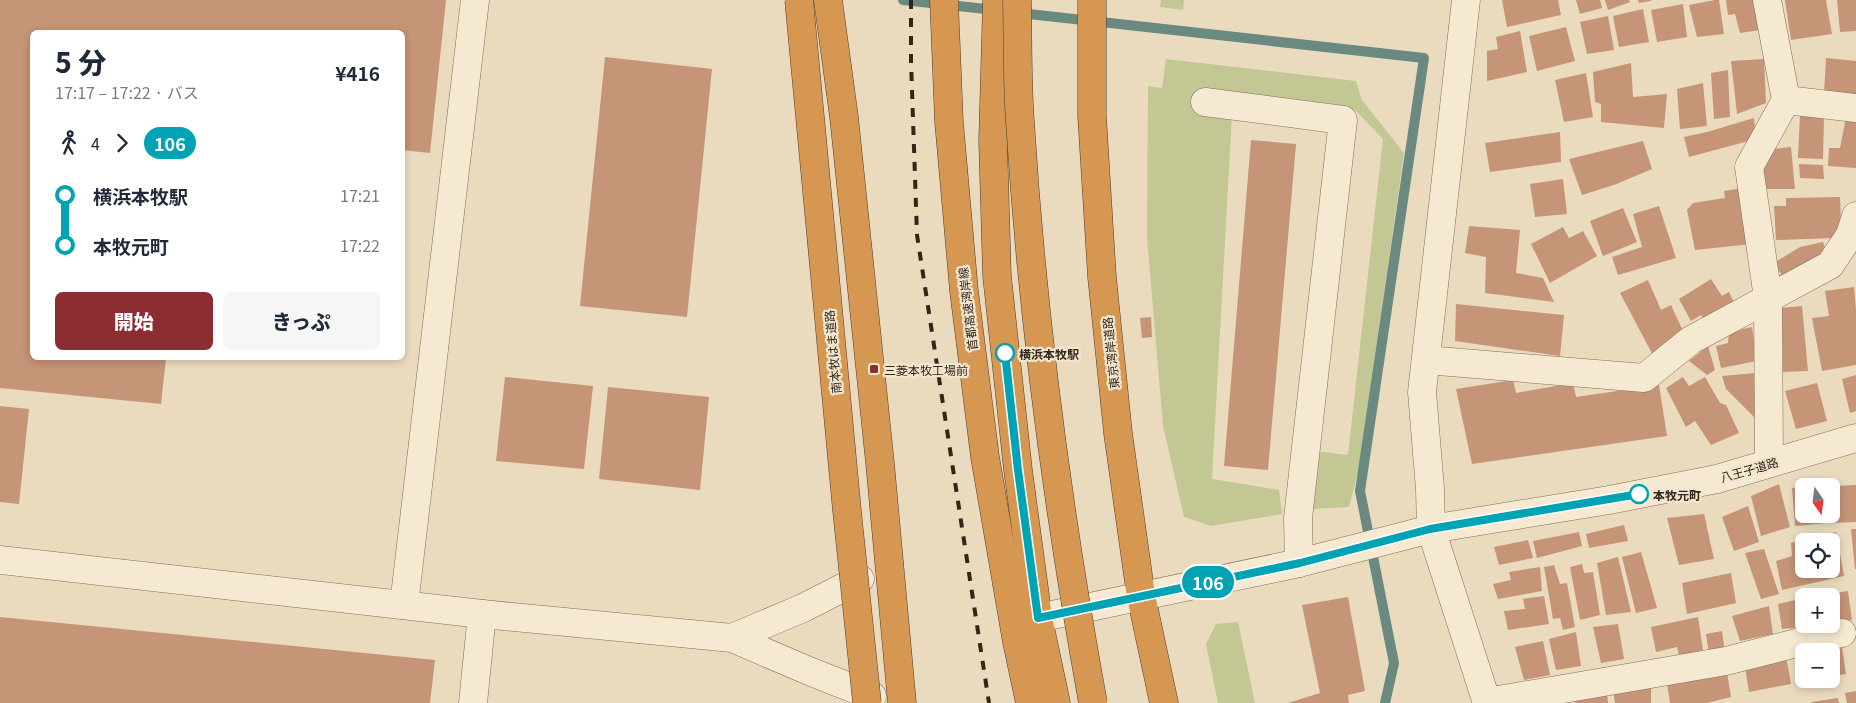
<!DOCTYPE html>
<html lang="ja">
<meta charset="utf-8">
<style>
:root{--surface:#fff;--page:#f6f6f7;--text:#1f2937;--muted:#747a83;--accent:#8c2d31}
body{margin:0;font-family:Georgia,"Noto Sans JP",serif;background:var(--page);color:var(--text);height:100vh;display:flex;flex-direction:column;font-size:19px;white-space:nowrap}
*{box-sizing:border-box;margin:0}
p{font-size:16px;color:var(--muted)}
.icon{flex:none;width:28px;height:28px;fill:none;stroke:currentColor;stroke-width:2;stroke-linecap:round;stroke-linejoin:round}
.map{position:relative;flex:1;overflow:hidden}
.details{position:absolute;left:30px;top:30px;width:375px;height:330px;display:flex;flex-direction:column;background:var(--surface);border-radius:8px;box-shadow:0 2px 8px #0003}
.details>*{flex:none}
.badge{padding:0 10px;border-radius:16px;font-size:18px;line-height:32px}
.needle{width:32px;rotate:166deg}
.fabs{position:absolute;left:1795px;top:478px;display:grid;gap:10px}
.fabs a{display:grid;place-items:center;width:45px;height:45px;border-radius:8px;background:var(--surface);box-shadow:0 2px 8px #0003;font-size:25px}
.map>.badge{position:absolute;translate:-50% -50%;box-shadow:0 0 0 2px #fff}
.legs{display:flex;align-items:center;gap:8px;height:55px;padding:0 25px;font-size:16px}
.legs p{margin-inline-start:auto}
.overview{display:flex;align-items:center;justify-content:space-between;height:85px;padding:0 25px}
h1{font-size:28px;font-weight:800;line-height:38px}
.action{display:flex;gap:10px;margin-top:auto;padding:10px 25px}
.action a{flex:1;height:58px;border-radius:8px;background:var(--accent);color:#fff;font-size:20px;font-weight:800;line-height:58px;text-align:center}
.action a+a{background:var(--page);color:var(--text)}
ul{padding:0 25px;list-style:none}
li{display:flex;align-items:center;gap:18px;height:50px;font-size:19px}
li i{display:grid;place-items:center;width:8px;height:100%;margin:0 6px;background:currentColor}
li i::after{content:'';width:12px;height:12px;margin:-6px;border:4px solid;border-radius:50%;background:var(--surface)}
li p{margin-inline-start:auto}
li:first-child i{background:linear-gradient(#0000 50%,currentColor 0)}
li:last-child i{background:linear-gradient(currentColor 50%,#0000 0)}
.map>svg:first-child{display:block}
.green{fill:#c3c794}
.lines{fill:none;stroke-linecap:round;stroke-linejoin:round}
.stream{stroke:#6a8980;stroke-width:10}
.building{fill:#c69477;fill-rule:evenodd}
.minor-casing{stroke:#816d59;stroke-width:29}
.highway-casing{stroke:#4f3b2d;stroke-width:29}
.minor{stroke:#f6e9d1;stroke-width:28}
.highway{stroke:#d69753;stroke-width:28}
.rail{stroke:#32261c;stroke-width:4;stroke-dasharray:9 9;stroke-linecap:butt}
.highway-bridge-casing{stroke:#4f3b2d;stroke-width:29;stroke-linecap:butt}
.highway-bridge{stroke:#d69753;stroke-width:28}
.line-1-casing{stroke:#fff;stroke-width:11}
.line-1{stroke:#00a3b4;stroke-width:8}
.stop-1-dot{fill:#fff;stroke:#00a3b4;stroke-width:2.5}
.poi-dot{fill:#8c2d31;stroke:#f2e6ce;stroke-width:2}
.labels{text-anchor:middle;dominant-baseline:central;stroke-width:4.5;stroke-linejoin:round;paint-order:stroke}
.street-label{font-size:12px;fill:#32261c;stroke:#f2e6ce}
.stop-label{font-size:12px;font-weight:bold;fill:#32261c;stroke:#f2e6ce;text-anchor:start}
.poi-label{font-size:12px;fill:#32261c;stroke:#f2e6ce;text-anchor:start}
</style>
<div class="map">
<svg width="1856" height="703" viewBox="0 0 1856 703">
<rect width="100%" height="100%" fill="#eadbbf"/>
<g class="green">
<path d="M1161 0H1184L1183 10 1160 7Z"/>
<path d="M1166 59 1356 81 1362 100 1404 153 1359 468 1349 507 1313 509 1315 451 1348 455 1383 139 1355 110 1233 95 1212 479 1279 490 1282 514 1211 526 1184 517 1163 426 1147 237 1148 86 1162 88Z"/>
<path d="M1238 622 1255 703H1218L1206 644 1216 624Z"/>
</g>
<g class="lines">
<g class="stream">
<path d="M903 0 995 10"/>
<path d="M1020 13 1424 58 1360 491 1394 663 1385 703"/>
</g>
</g>
<g class="building">
<path d="M0 0H446L430 153 402 150V32H32V358H166L161 404 0 388Z"/>
<path d="M1502 0H1558L1561 15 1507 27Z"/>
<path d="M1576 0H1600L1602 8 1580 14Z"/>
<path d="M1605 0H1629L1630 2 1608 10Z"/>
<path d="M1638 0H1651V1L1639 3Z"/>
<path d="M1715 0H1719L1724 34 1697 37 1689 5Z"/>
<path d="M1726 0H1755L1760 30 1740 33 1735 14 1728 15Z"/>
<path d="M1785 0H1826L1832 34 1791 40Z"/>
<path d="M1837 0H1856V31L1840 32Z"/>
<path d="M1683 4 1687 37 1657 42 1651 10Z"/>
<path d="M1643 9 1649 42 1619 47 1613 16Z"/>
<path d="M1608 16 1614 50 1587 54 1580 22Z"/>
<path d="M1566 27 1575 61 1537 71 1529 36Z"/>
<path d="M1520 31 1527 72 1487 81V51L1498 49 1496 37Z"/>
<path d="M605 57 712 69 687 317 580 306Z"/>
<path d="M1826 58 1856 61V97L1824 93Z"/>
<path d="M1764 59 1766 103 1737 114 1731 61Z"/>
<path d="M1631 63 1633 97 1667 94 1664 128 1601 122V104L1595 102 1593 72Z"/>
<path d="M1728 70 1730 117 1714 119 1711 73Z"/>
<path d="M1586 73 1593 117 1564 122 1555 80Z"/>
<path d="M1703 83 1707 126 1680 129 1677 89Z"/>
<path d="M1800 114 1824 117 1823 159 1798 158Z"/>
<path d="M1846 117 1856 119V168L1828 166 1829 148H1840Z"/>
<path d="M1754 118 1756 139 1689 157 1684 137 1707 132Z"/>
<path d="M1560 132 1561 162 1490 172 1485 143Z"/>
<path d="M1251 140 1296 144 1268 470 1224 466Z"/>
<path d="M1643 141 1652 169 1614 185 1582 195 1569 159Z"/>
<path d="M1791 147 1795 189H1765L1763 172 1764 150Z"/>
<path d="M1799 164 1823 165 1824 179 1800 178Z"/>
<path d="M1563 179 1567 214 1535 217 1530 184Z"/>
<path d="M1743 188 1752 244 1695 250 1687 210 1693 203 1725 198 1724 191Z"/>
<path d="M1840 197 1841 224 1834 238 1776 240 1774 206H1786V198Z"/>
<path d="M1659 206 1676 258 1618 275 1612 257 1642 247 1633 214Z"/>
<path d="M1623 208 1637 242 1603 256 1590 221Z"/>
<path d="M1469 226 1520 230 1516 273 1543 278 1554 302 1485 293 1486 257 1465 253Z"/>
<path d="M1563 227 1569 238 1583 231 1597 256 1550 283 1531 244Z"/>
<path d="M1823 242 1829 259 1785 280 1774 263 1800 247Z"/>
<path d="M1711 279 1722 296 1729 292 1734 302 1705 322 1701 315 1691 321 1679 299Z"/>
<path d="M1648 280 1661 310 1671 305 1684 333 1655 359 1620 293Z"/>
<path d="M1854 287 1856 310V365L1822 371 1812 318 1829 316 1825 291Z"/>
<path d="M1456 304 1564 315 1560 356 1455 341Z"/>
<path d="M1802 306 1808 371 1781 372 1780 308Z"/>
<path d="M1151 317 1152 337 1142 338 1140 318Z"/>
<path d="M1752 327 1757 361 1721 368 1716 346 1728 343 1729 332Z"/>
<path d="M1708 346 1715 370 1707 375 1689 361Z"/>
<path d="M1755 373 1756 419 1726 389 1722 376Z"/>
<path d="M1856 375V411L1850 413 1842 379Z"/>
<path d="M505 377 593 386 584 469 496 461Z"/>
<path d="M1683 377 1689 386 1705 377 1720 403 1726 405 1739 433 1711 445 1695 421 1686 427 1666 388Z"/>
<path d="M1513 380 1516 393 1573 383 1576 397 1659 385 1667 436 1472 464 1456 389Z"/>
<path d="M1817 383 1827 421 1796 429 1785 391Z"/>
<path d="M608 387 709 397 700 490 599 479Z"/>
<path d="M0 406 29 409 19 504 0 502Z"/>
<path d="M1779 484 1790 527 1761 536 1751 496Z"/>
<path d="M1856 485V522L1831 523 1829 514H1831V486Z"/>
<path d="M1792 488H1804V514H1826L1827 523 1795 526Z"/>
<path d="M1748 506 1759 542 1734 551 1722 517Z"/>
<path d="M1704 514 1714 559 1679 565 1667 518Z"/>
<path d="M1624 525 1628 541 1589 548 1586 534Z"/>
<path d="M1851 529H1856V569H1855Z"/>
<path d="M1579 532 1582 546 1537 558 1533 541Z"/>
<path d="M1836 532 1844 576 1782 590 1776 561 1792 556 1791 543ZM1804 541H1831V569H1804Z"/>
<path d="M1528 540 1533 558 1499 565 1494 547Z"/>
<path d="M1764 549 1779 594 1761 599 1745 553Z"/>
<path d="M1641 552 1657 608 1636 613 1622 557Z"/>
<path d="M1618 557 1631 612 1606 615 1597 563Z"/>
<path d="M1582 564 1584 573 1593 572 1600 615 1580 620 1570 567Z"/>
<path d="M1554 565 1560 584 1567 583 1575 627 1563 630 1560 618 1553 619 1544 567Z"/>
<path d="M1540 567 1542 591 1498 599 1493 584 1511 580 1509 572Z"/>
<path d="M1731 573 1736 603 1687 614 1682 583Z"/>
<path d="M1848 591 1852 620 1831 624V596L1821 595Z"/>
<path d="M1544 596 1549 624 1508 630 1504 611 1525 609 1523 599Z"/>
<path d="M1348 597 1365 691 1348 695 1349 703H1288L1320 693 1302 605Z"/>
<path d="M1804 598V624H1818V626L1782 629 1778 604Z"/>
<path d="M1769 606 1773 634 1740 641 1732 616Z"/>
<path d="M0 617 435 660 430 703H0Z"/>
<path d="M1698 617 1703 650 1679 655 1677 647 1656 652 1651 627Z"/>
<path d="M1618 624 1624 659 1601 663 1593 627Z"/>
<path d="M1722 631 1725 652 1709 654 1706 634Z"/>
<path d="M1576 632 1581 666 1556 670 1549 639Z"/>
<path d="M1841 640 1846 674 1831 676V651H1804V679L1810 680 1799 681 1794 650Z"/>
<path d="M1543 641 1550 675 1524 680 1515 647Z"/>
<path d="M1786 656 1791 684 1749 692 1745 667Z"/>
<path d="M1726 666 1731 697 1707 703H1670L1666 677Z"/>
<path d="M1651 683V703H1615L1613 690Z"/>
<path d="M1856 691V703H1847L1845 693Z"/>
<path d="M1607 692 1608 703H1575L1574 698Z"/>
<path d="M1838 698 1839 703H1811V702Z"/>
</g>
<g class="lines">
<g class="minor-casing">
<g id="minor">
<path d="M1466 0 1422 392 1430 489 1431 529 1487 703"/>
<path d="M1767 0 1786 100 1749 167 1768 298 1769 463"/>
<path d="M1786 100 1856 108"/>
<path d="M1205 102 1343 120 1298 518 1299 563"/>
<path d="M1426 360 1644 378 1691 340 1830 265 1850 235 1856 216"/>
<path d="M0 560 482 614 732 638 809 671 872 696"/>
<path d="M404 605 475 0"/>
<path d="M1038 618 1299 563 1431 529 1609 500 1717 479 1856 438"/>
<path d="M732 638 803 608 860 579"/>
<path d="M1487 702 1726 661 1812 639 1842 633"/>
<path d="M473 703 482 614"/>
</g>
</g>
<g class="highway-casing">
<g id="highway">
<path d="M828 0 844 117 880 463 902 703"/>
<path d="M944 0 949 122 964 291 985 457 1017 642 1030 703"/>
<path d="M997 0 993 141 997 276 1018 470 1038 618 1056 703"/>
<path d="M1092 0V116L1102 277 1118 433 1141 596 1164 703"/>
</g>
</g>
<use href="#minor" class="minor"/>
<use href="#highway" class="highway"/>
<path class="rail" d="M911 0V61L917 235 989 703"/>
<g class="highway-bridge-casing">
<g id="highway-bridge">
<path d="M799 0 847 511 867 703"/>
<path d="M1017 0C1018 40 1017 81 1020 121 1032 316 1058 511 1093 703"/>
</g>
</g>
<use href="#highway-bridge" class="highway-bridge"/>
</g>
<g class="lines">
<g class="line-1-casing">
<path id="line-1" d="M1005 353 1018 470 1038 618 1300 563 1430 529 1639 494"/>
</g>
<use href="#line-1" class="line-1"/>
</g>
<g class="stop-1-dot">
<circle cx="1005" cy="353" r="9"/>
<circle cx="1639" cy="494" r="9"/>
</g>
<rect class="poi-dot" x="869" y="364" width="10" height="10" rx="2.5"/>
<g class="labels">
<g class="street-label">
<text transform="translate(967 309) rotate(-97)">首都高速湾岸線</text>
<text transform="translate(832 352) rotate(-95)">南本牧はま道路</text>
<text transform="translate(1110 353) rotate(-96)">東京湾岸道路</text>
<text transform="translate(1749 469) rotate(-16)">八王子道路</text>
</g>
<g class="stop-label">
<text x="1019" y="353">横浜本牧駅</text>
<text x="1653" y="494">本牧元町</text>
</g>
<g class="poi-label">
<text x="884" y="369">三菱本牧工場前</text>
</g>
</g>
</svg>
<div class="fabs">
<a><svg class="needle" viewBox="-14 -14 28 28"><path d="M0-13l5 13h-10z" fill="#e53935"/><path d="M0 13l5-13h-10z" fill="#747a83"/></svg></a>
<a><svg class="icon" aria-label="locate" viewBox="0 0 24 24"><circle cx="12" cy="12" r="6"/><path d="M12 2v4M12 18v4M2 12h4M18 12h4"/></svg></a>
<a>+</a>
<a>−</a>
</div>
<b class="badge" style="left:1208px;top:582px;background:#00a3b4;color:#fff">106</b>
<section class="details">
<div class="overview"><div><h1>5 分</h1><p>17:17 – 17:22 · バス</p></div><b>¥416</b></div>
<div class="legs"><svg class="icon" aria-label="walk" viewBox="0 0 24 24"><circle cx="13" cy="4" r="2"/><path d="M13 8l-2 6 4 7M11 14l-3 7M7 12l3-4h3l4 4"/></svg>4<svg class="icon" aria-label="forward" viewBox="0 0 24 24"><path d="M9 5l7 7-7 7"/></svg><b class="badge" style="background:#00a3b4;color:#fff">106</b></div>
<ul>
<li><i style="color:#00a3b4"></i><b>横浜本牧駅</b><p>17:21</p></li>
<li><i style="color:#00a3b4"></i><b>本牧元町</b><p>17:22</p></li>
</ul>
<div class="action"><a>開始</a><a>きっぷ</a></div>
</section>
</div>
